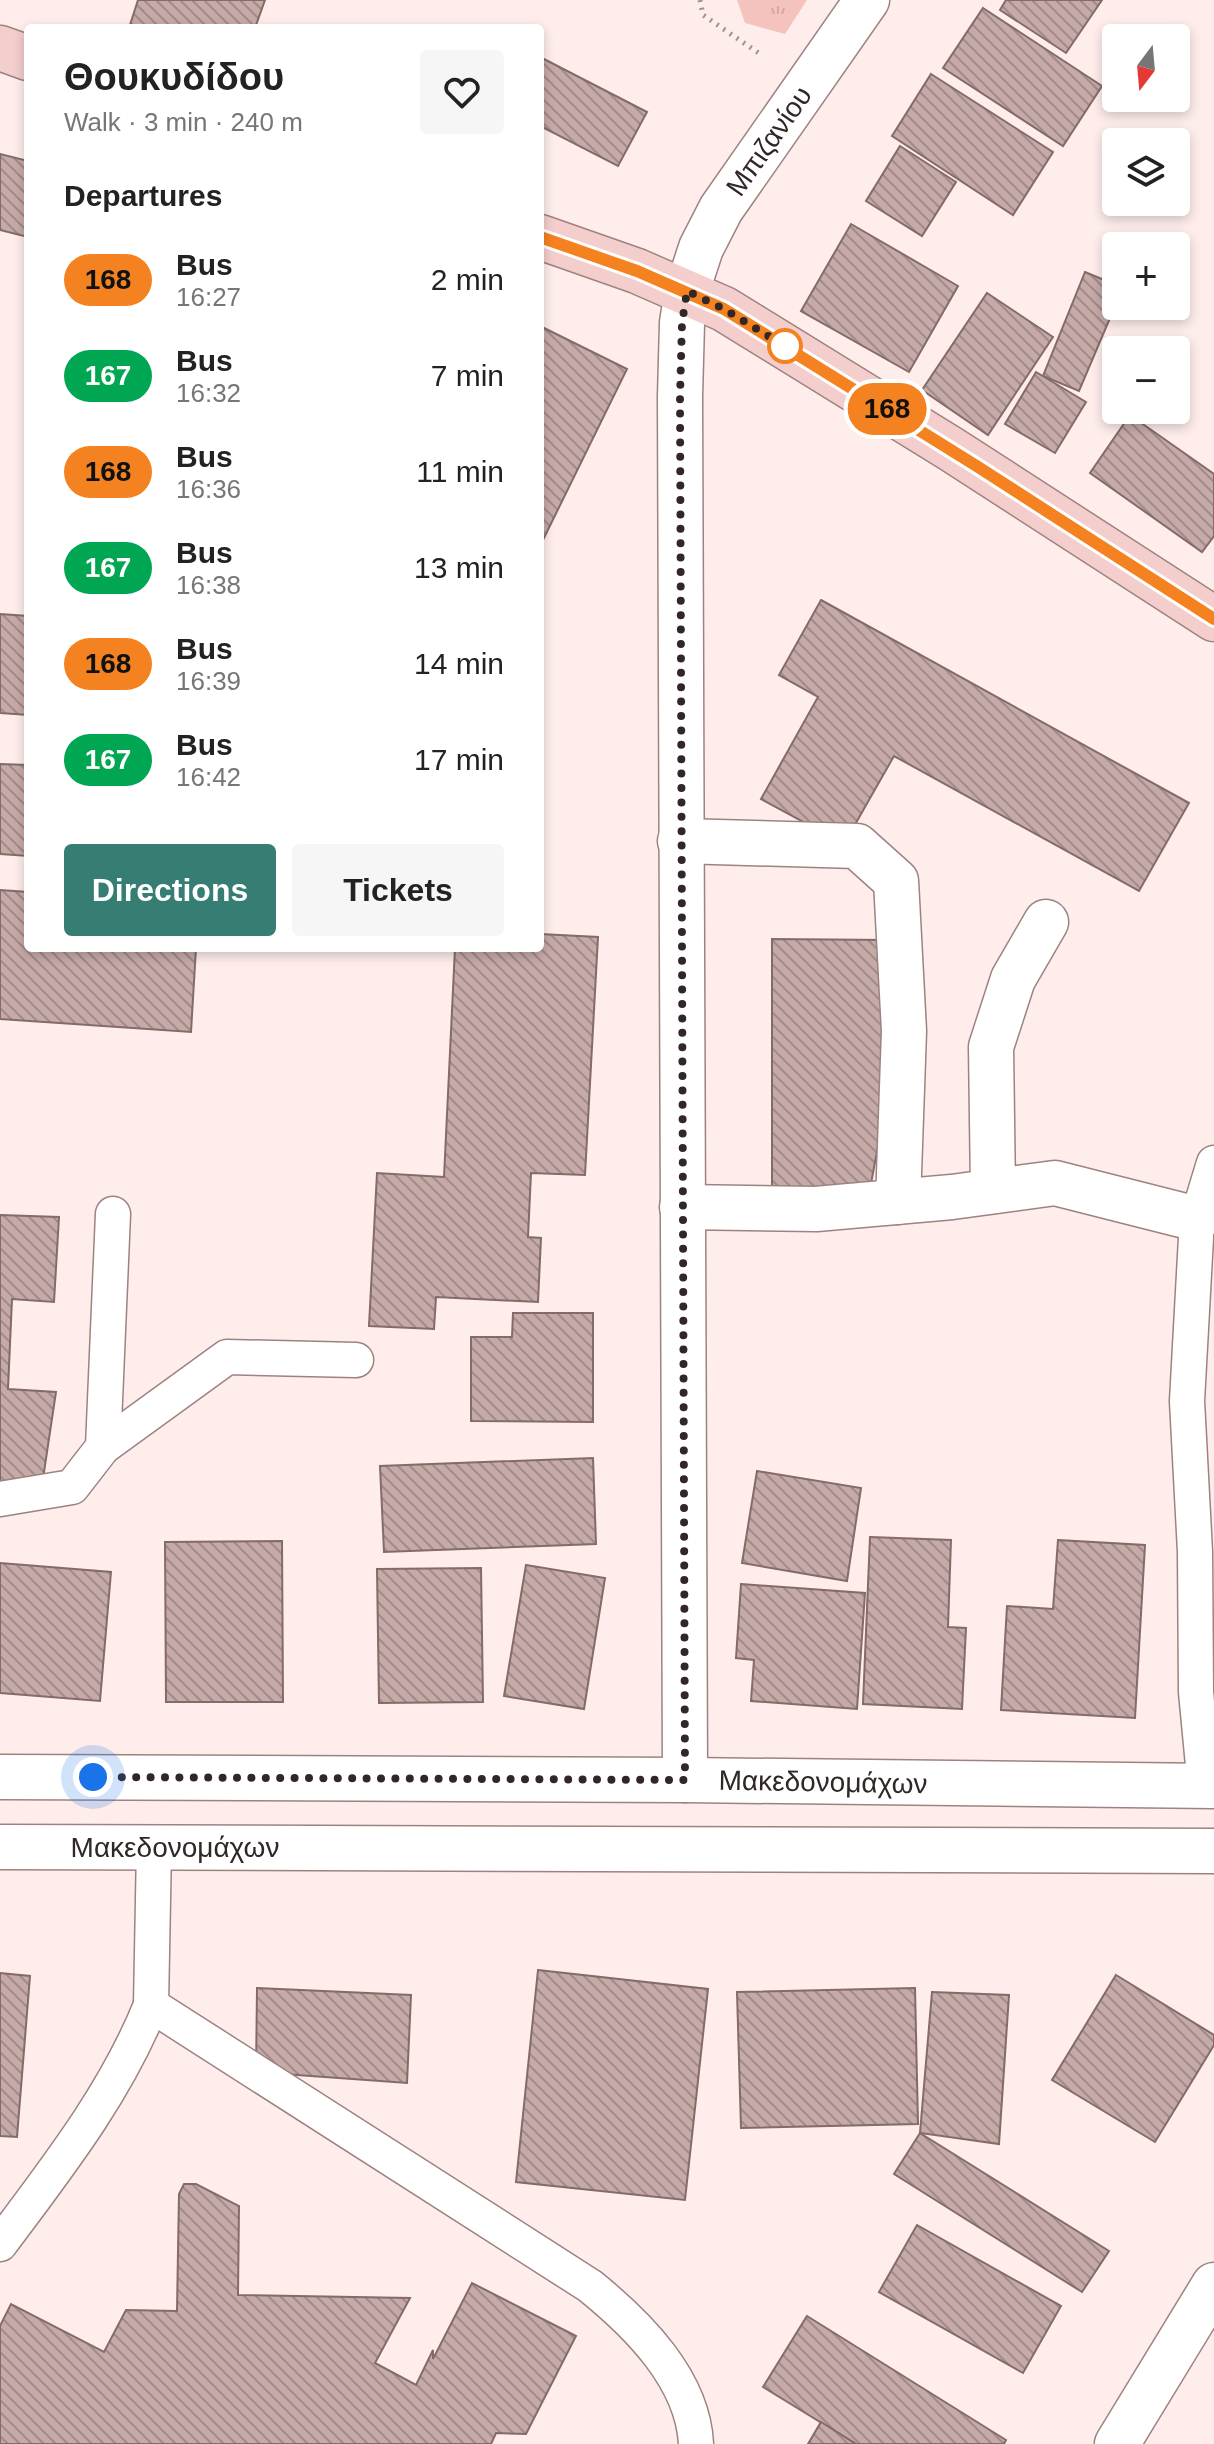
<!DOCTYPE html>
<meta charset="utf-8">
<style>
:root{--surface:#fff;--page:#f6f6f6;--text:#222;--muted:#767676;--accent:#367d74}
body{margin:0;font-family:Helvetica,sans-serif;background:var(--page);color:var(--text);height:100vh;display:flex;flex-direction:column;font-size:30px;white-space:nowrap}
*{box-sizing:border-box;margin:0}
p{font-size:26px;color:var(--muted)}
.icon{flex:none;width:44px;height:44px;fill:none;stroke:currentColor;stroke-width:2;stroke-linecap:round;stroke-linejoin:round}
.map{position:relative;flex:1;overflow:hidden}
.side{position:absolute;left:24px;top:24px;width:520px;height:928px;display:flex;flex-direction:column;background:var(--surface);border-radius:8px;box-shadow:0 4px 12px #0003}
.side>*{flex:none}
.badge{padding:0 16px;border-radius:26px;font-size:28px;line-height:52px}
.needle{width:52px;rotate:196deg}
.controls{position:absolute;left:1102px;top:24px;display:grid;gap:16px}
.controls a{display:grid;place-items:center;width:88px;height:88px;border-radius:8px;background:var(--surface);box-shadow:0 4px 12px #0003;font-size:40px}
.you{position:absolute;width:40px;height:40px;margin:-20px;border:6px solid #fff;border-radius:50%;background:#1a73e8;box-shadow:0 0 0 12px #1a73e833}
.map>.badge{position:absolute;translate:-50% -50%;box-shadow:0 0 0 4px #fff}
h2{padding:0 40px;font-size:30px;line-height:72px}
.round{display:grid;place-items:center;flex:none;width:84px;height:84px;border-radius:8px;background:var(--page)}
.summary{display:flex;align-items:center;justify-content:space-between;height:136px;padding:0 40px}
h1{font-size:38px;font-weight:700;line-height:60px}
.primary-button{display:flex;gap:16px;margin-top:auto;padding:16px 40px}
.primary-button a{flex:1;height:92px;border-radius:8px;background:var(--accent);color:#fff;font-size:32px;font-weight:700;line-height:92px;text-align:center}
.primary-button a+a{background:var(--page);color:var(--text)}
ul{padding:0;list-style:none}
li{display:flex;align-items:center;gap:24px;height:96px;padding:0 40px}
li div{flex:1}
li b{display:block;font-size:30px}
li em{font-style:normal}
li .badge{min-width:88px;font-weight:700;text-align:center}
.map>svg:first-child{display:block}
.park{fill:url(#park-tufts)}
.building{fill:url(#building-back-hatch);stroke:#846b68;stroke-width:2}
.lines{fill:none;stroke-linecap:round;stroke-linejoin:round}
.service-casing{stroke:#9d8380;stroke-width:37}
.minor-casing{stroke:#9d8380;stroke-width:47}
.tertiary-casing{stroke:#9d8380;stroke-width:47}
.secondary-casing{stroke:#9d8380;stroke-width:47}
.path{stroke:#a09290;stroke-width:5;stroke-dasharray:2 6;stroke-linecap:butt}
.service{stroke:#fff;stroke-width:34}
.minor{stroke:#fff;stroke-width:44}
.tertiary{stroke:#fff;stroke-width:44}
.secondary{stroke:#f4cecd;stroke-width:44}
.line-casing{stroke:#fff;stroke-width:18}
.line{stroke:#f58220;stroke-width:12}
.walk{stroke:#312726;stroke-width:8;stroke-dasharray:0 14.4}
.stop-dot{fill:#fff;stroke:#f58220;stroke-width:4}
.labels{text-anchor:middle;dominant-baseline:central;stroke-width:7;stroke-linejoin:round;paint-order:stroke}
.street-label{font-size:28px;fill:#312726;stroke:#fff}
</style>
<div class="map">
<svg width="1214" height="2444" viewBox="0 0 1214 2444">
<defs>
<pattern id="park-tufts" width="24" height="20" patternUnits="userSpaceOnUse" patternTransform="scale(2)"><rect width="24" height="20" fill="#f4c3be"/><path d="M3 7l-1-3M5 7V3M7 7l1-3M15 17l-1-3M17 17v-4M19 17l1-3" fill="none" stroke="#d2a8a3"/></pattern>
<pattern id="building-back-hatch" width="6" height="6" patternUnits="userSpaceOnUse" patternTransform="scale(2)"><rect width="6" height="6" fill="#c6aaa8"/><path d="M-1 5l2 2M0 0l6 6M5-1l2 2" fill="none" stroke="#a18a89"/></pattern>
</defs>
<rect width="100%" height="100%" fill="#feedeb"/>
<path class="park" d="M737 0H807L785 34 745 23Z"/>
<g class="building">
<path d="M138 0H265L255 28H129Z"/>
<path d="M1006 0H1102L1066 53 1000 10Z"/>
<path d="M983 8 1102 86 1063 146 943 68Z"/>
<path d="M540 57 647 112 618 166 540 126Z"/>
<path d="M931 74 1053 152 1013 215 892 136Z"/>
<path d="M900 146 956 182 922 236 866 201Z"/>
<path d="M0 154 28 161V237L0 230Z"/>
<path d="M851 224 958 286 909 372 801 311Z"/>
<path d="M1085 272 1116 285V304L1079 391 1043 376Z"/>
<path d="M987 293 1053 337 988 435 922 390Z"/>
<path d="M540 326 627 369 540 546Z"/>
<path d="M1036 372 1086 402 1055 453 1005 424Z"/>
<path d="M1130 415 1214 474V536L1202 552 1090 473Z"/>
<path d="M821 600 1189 803 1139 891 894 756 844 844 761 799 818 697 779 675Z"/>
<path d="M0 614 28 616V715L0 713Z"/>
<path d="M0 764 28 765V856L0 854Z"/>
<path d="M0 890 28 892V948H196L191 1032 0 1019Z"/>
<path d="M540 934 598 937 585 1175 531 1173 528 1237 541 1238 538 1302 436 1297 434 1329 369 1326 377 1173 444 1177 455 948H540Z"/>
<path d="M772 939 887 940 890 1082 867 1205 772 1209Z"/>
<path d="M0 1215 59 1217 54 1302 12 1299 8 1389 56 1392 41 1492 0 1495Z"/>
<path d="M513 1313H593V1422L471 1421V1337H512Z"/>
<path d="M593 1458 596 1544 384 1552 380 1466Z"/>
<path d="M757 1471 861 1488 847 1581 742 1563Z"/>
<path d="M870 1537 951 1540 948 1627 966 1628 962 1709 863 1704Z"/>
<path d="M1058 1540 1145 1545 1135 1718 1001 1710 1007 1606 1053 1609Z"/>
<path d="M282 1541 283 1702H166L165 1542Z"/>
<path d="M0 1563 111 1572 100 1701 0 1693Z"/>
<path d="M526 1565 605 1578 584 1709 504 1696Z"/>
<path d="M481 1568 483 1702 379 1703 377 1569Z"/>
<path d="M741 1584 865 1593 857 1709 751 1701 754 1660 736 1658Z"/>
<path d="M538 1970 708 1989 685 2200 516 2182Z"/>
<path d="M0 1973 30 1976 17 2137 0 2136Z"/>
<path d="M1116 1975 1214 2035V2045L1155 2142 1052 2080Z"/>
<path d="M257 1988 411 1995 407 2083 256 2072Z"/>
<path d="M915 1988 918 2124 741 2128 737 1992Z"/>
<path d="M932 1992 1009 1995 999 2144 920 2133Z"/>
<path d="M920 2133 1109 2251 1082 2292 894 2174Z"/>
<path d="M184 2184H196L239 2206 238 2295 410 2298 375 2363 416 2385 433 2350V2359L472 2283 576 2336 526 2434 496 2433 491 2444H0V2326L11 2304 104 2352 126 2310 177 2311 179 2194Z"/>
<path d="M917 2225 1061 2306 1023 2373 879 2292Z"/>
<path d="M807 2316 1006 2440 1004 2444H856L763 2387Z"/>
<path d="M821 2422 856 2444H808Z"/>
</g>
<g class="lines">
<g class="service-casing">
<g id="service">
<path d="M103 1447 227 1357 356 1360"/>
<path d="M0 1499 72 1487 103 1447 113 1214"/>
<path d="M1205 1786 1196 1692 1195 1552 1187 1401 1197 1219 1214 1163"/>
<path d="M154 1847 151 2005 590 2286C637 2324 693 2379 696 2444"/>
<path d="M0 2244C56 2169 116 2093 151 2005"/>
</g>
</g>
<g class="minor-casing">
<g id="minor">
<path d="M680 841 857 846 896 881 904 1031 898 1202"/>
<path d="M993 1191 991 1047 1013 979 1046 922"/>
<path d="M682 1207 816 1209 952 1197 1055 1183 1197 1219"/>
<path d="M685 1780 680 396 682 323 687 291 701 248 721 209 867 0"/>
</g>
</g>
<g class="tertiary-casing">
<g id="tertiary">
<path d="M0 1777 685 1780 1214 1786"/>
<path d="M0 1847 1214 1851"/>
<path d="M1117 2444 1214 2285"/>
</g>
</g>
<g class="secondary-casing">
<g id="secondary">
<path d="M0 48 28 58"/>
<path d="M540 237 637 271 724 309 951 449 1214 619"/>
</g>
</g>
<path class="path" d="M700 0 703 15 763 56"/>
<use href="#service" class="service"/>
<use href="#minor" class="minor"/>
<use href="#tertiary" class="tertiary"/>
<use href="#secondary" class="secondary"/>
</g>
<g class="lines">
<g class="line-casing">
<path id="line" d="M540 237 637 271 724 309 975 465 1214 619"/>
</g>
<use href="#line" class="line"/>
<path class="walk" d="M93 1777 685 1780 680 396 682 323 687 291 724 309 785 346"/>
</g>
<circle class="stop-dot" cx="785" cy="346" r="16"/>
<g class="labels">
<g class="street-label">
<text transform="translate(769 141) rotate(-55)">Μπιζανίου</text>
<text transform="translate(823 1782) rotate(1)">Μακεδονομάχων</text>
<text x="175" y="1847">Μακεδονομάχων</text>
</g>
</g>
</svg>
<div class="controls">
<a><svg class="needle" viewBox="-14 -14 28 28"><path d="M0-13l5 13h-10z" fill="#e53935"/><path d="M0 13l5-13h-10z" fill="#767676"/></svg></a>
<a><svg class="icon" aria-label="layers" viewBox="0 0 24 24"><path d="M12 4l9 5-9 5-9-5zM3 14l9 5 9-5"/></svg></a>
<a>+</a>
<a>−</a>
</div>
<div class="you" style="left:93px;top:1777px"></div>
<b class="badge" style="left:887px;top:409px;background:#f58220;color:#111">168</b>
<section class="side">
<div class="summary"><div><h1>Θουκυδίδου</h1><p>Walk · 3 min · 240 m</p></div><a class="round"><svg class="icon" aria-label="heart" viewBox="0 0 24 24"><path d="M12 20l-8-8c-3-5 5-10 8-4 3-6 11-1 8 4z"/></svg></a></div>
<h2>Departures</h2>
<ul>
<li><span class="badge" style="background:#f58220;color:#111">168</span><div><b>Bus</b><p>16:27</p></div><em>2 min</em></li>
<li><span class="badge" style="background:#00a651;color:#fff">167</span><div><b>Bus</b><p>16:32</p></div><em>7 min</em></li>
<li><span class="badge" style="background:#f58220;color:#111">168</span><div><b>Bus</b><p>16:36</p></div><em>11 min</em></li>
<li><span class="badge" style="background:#00a651;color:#fff">167</span><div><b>Bus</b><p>16:38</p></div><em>13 min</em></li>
<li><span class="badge" style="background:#f58220;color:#111">168</span><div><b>Bus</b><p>16:39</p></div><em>14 min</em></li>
<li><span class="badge" style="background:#00a651;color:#fff">167</span><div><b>Bus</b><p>16:42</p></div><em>17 min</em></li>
</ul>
<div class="primary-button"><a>Directions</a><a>Tickets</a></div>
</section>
</div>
